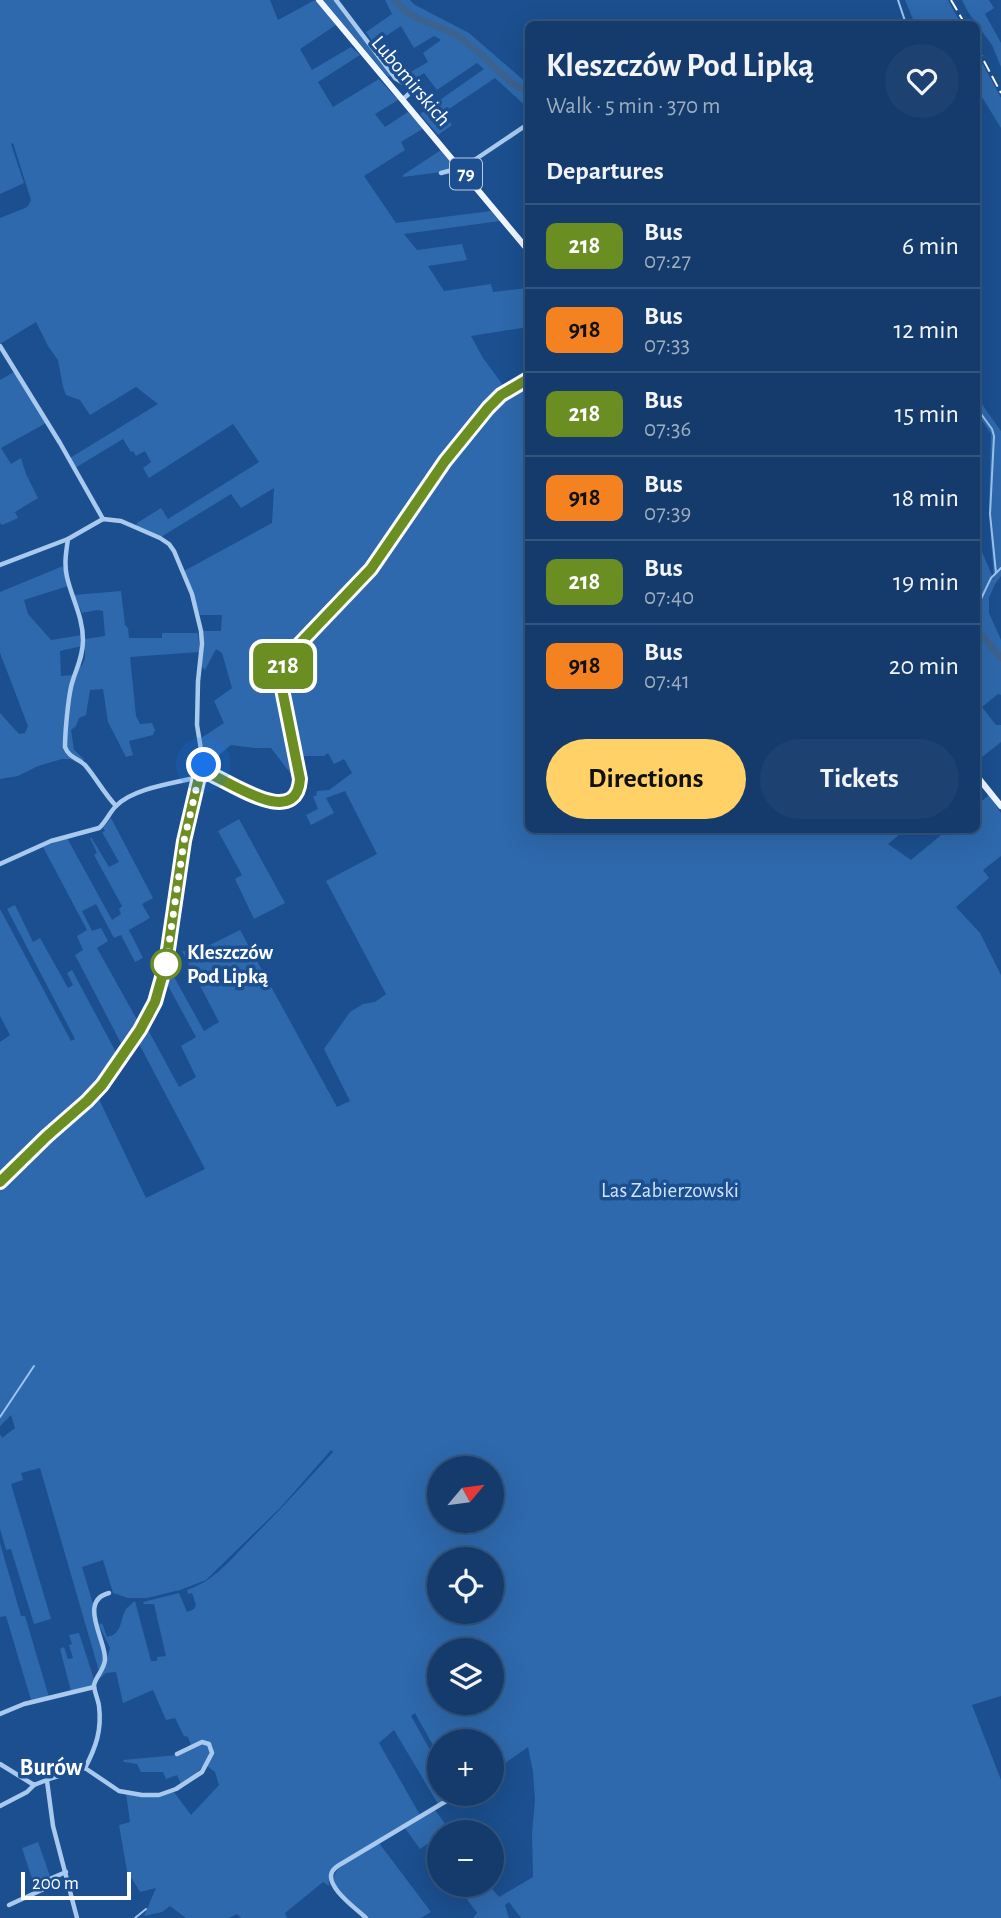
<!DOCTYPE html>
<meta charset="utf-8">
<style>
:root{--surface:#143b6b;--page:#1d4271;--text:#f1f3f6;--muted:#9dadc1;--line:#33557e;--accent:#ffd166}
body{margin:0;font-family:"Alegreya Sans",sans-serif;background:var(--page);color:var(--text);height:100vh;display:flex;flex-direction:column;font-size:26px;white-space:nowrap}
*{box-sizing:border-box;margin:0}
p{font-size:23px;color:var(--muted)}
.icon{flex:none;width:38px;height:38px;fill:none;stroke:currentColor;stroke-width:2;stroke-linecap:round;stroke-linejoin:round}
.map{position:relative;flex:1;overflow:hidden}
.panel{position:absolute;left:525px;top:21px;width:455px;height:812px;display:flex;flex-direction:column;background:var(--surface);border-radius:10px;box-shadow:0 7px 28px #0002,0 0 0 2px var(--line)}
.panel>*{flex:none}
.badge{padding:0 14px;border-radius:10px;font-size:24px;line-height:46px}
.needle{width:46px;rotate:61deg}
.fabs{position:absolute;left:427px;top:1456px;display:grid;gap:14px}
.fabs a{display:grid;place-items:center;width:77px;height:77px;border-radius:50%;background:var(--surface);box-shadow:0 7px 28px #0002,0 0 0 2px var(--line);font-size:35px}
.scale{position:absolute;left:21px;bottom:18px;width:110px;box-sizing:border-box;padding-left:7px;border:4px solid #fff;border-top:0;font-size:19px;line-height:24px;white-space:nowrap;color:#fff;-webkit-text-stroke:5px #1b4f8f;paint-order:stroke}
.you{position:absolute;width:35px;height:35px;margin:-18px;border:5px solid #fff;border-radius:50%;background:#1a73e8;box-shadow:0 0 0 10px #1a73e833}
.map>.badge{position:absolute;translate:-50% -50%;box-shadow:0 0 0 4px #fff}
h2{padding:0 21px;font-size:26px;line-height:63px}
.round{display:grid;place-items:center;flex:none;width:74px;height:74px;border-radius:37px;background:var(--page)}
.overview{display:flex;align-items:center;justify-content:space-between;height:119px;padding:0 21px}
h1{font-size:33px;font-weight:700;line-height:52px}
.button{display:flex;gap:14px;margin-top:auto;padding:14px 21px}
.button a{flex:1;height:80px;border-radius:42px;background:var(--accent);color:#111;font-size:28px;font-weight:700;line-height:80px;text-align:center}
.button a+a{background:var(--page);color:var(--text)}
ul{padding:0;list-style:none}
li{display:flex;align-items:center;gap:21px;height:84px;padding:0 21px;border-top:2px solid var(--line)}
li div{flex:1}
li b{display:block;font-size:26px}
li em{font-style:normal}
li .badge{min-width:77px;font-weight:700;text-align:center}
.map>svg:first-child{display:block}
.green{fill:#2e69ad;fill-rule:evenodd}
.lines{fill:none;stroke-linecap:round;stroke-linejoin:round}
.stream{stroke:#9cc4f0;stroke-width:2}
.river{stroke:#3c6290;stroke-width:7}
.minor{stroke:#a9c9ee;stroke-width:4.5}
.major{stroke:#f0f6ff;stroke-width:6}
.rail{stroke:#fff;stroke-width:2;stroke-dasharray:12 5;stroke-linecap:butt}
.line-casing{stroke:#fff;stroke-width:16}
.line{stroke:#6b8e23;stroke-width:10}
.walk{stroke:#fff;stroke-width:7;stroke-dasharray:0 12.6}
.stop-dot{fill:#fff;stroke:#6b8e23;stroke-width:3.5}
.labels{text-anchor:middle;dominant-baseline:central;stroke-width:7;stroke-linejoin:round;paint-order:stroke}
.shield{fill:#1b4f8f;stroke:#bbcadd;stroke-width:2}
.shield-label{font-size:19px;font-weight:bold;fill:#fff}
.street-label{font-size:21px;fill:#fff;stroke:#1b4f8f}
.stop-label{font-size:21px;font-weight:bold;fill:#fff;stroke:#1b4f8f;text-anchor:start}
.park-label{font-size:21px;fill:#cfe3fa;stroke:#1b4f8f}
.quarter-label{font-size:24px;font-weight:bold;fill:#fff;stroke:#1b4f8f}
</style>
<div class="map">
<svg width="1001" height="1918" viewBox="0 0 1001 1918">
<rect width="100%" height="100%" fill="#1b4f8f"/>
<g class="green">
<path d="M0 0H270L278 20 315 0 336 25 300 49 312 70 351 47 360 55 318 82 333 107 379 79 398 100 375 114 385 127 408 112 424 128 401 142 405 150 364 176 396 223 491 211 500 221 404 234 417 250 462 244 467 260 428 266 444 291 491 284 493 292 528 288V327L471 336 483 358 508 392 528 381V830H863L870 833 875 830H905L888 844 911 860 947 830H976L977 805 989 795 1001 813V856L983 870 989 878 956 907 980 933 1001 975V1696L972 1705 1001 1780V1918H521L509 1902 505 1905 509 1918H473L477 1913 457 1885H489L499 1897 533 1877 532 1833 535 1800 533 1772 528 1747 492 1772V1741H439V1756L415 1713 411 1716 439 1766V1794H453L438 1804 394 1730 379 1743 420 1815 342 1861C334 1869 328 1874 329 1886L323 1882 285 1913 287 1918H241L237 1914 229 1918H186L170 1906 162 1912 144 1916 156 1888 140 1892 127 1871 119 1825 130 1822 126 1793 154 1797 174 1792 191 1815 219 1785 215 1772 207 1766 213 1749 211 1742 199 1741 191 1745 188 1737 184 1736 175 1718 166 1720 153 1690 123 1703 116 1672 106 1673 99 1679 98 1678 104 1669 110 1648 99 1625 102 1623 107 1637C123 1634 119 1621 126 1609 127 1608 133 1602 135 1601L151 1661H157V1657L166 1656 154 1604H144L143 1602 179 1593 187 1612 194 1609 196 1605 192 1593 188 1594 187 1590C214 1581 230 1560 250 1540 279 1511 306 1482 333 1452L331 1450 281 1507 206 1580 180 1590 147 1598H128L113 1593 103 1560 82 1567 94 1607 95 1627 103 1653 104 1663 99 1671 40 1468 21 1473 23 1480 11 1484 51 1619 34 1624 11 1549 6 1550 0 1529V1434L2 1438 15 1428 11 1415 0 1426V1184L47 1137 96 1093 146 1198 205 1169 137 1040 146 1026 179 1087 196 1077 181 1046 196 1037 166 982 168 966 204 1031 219 1022 182 951 196 952 240 930 337 1107 350 1101 324 1049 350 1012 363 1004 375 1002 386 994 326 881 377 854 345 791 326 798 334 813 311 825 306 815 318 809 313 796H316L317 791 329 790 352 773 344 759 334 764 328 753 324 756H301L304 775 294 778 271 748H255L231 745 214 759 202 745 201 738 224 723 214 701 232 688 222 653 216 649 205 670 201 666 203 631H221L222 615H200L184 571 272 523 274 488 241 508 231 494 161 537 136 527 137 523 161 508 168 519 259 462 233 424 149 478 143 468 151 462 145 451 136 456 133 451 131 452 123 439 75 468 70 458 158 404 136 387 90 415 80 400 66 395 63 387 58 360 48 346 36 322 0 344V218L25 208 28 206 31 200 13 143 11 144 24 183 0 194ZM439 1468H492V1521H439ZM439 1559H492V1612H439ZM439 1650H492V1703H439Z"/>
<path d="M323 0H333L336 2 391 75 388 77Z"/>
<path d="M385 0H410L415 5 469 33 528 84V108L495 78 443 113 452 125 438 135 420 114 484 69 477 63 437 90 424 73 410 82 400 78 428 62 423 53 441 40 434 36 414 48 401 26 374 44 366 32 392 14Z"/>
<path d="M905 0H948L961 24H915Z"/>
<path d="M962 0H989L994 8 985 14 1001 43V67L992 45 968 12Z"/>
<path d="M977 53 1001 98V128L977 89Z"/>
<path d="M441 150 455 167 442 172 403 177V175Z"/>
<path d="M14 372 46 423 1 448 11 464 21 458 26 474 38 498 15 512 18 518 2 525 0 523V380Z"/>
<path d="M976 396 1001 431V576L995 584 989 598V613L1001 640V695L998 694 982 707 996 725H1001V742L977 761V540L994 580 989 511 991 434 977 413Z"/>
<path d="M63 566 68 586 24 600 28 614 51 640 82 635V646L60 651 61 676 73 675 79 665 82 666 85 658V639L105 636 103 611 97 610 82 613 74 595 121 591 125 625 128 628 129 638H162V633H198L200 652 130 657 136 716 140 724 152 723 155 730 153 735 129 741 133 755 126 757 108 722 103 689 90 690 86 715 79 718 76 726 71 730 74 750 84 759 81 764 70 759H62L38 766 18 776 0 779V713L19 734 25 733 28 726 0 653V592Z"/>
<path d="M111 818 153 898 142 904 150 918 129 930 143 958 135 962 121 935 114 938 96 904 82 911 92 931 101 928 108 941 97 948 140 1025 124 1049 75 955 83 950 77 936 87 930 43 847 67 838 112 920 121 914 119 909 122 906 94 855 97 853 90 838 91 837 109 867 119 862 102 832 105 831 103 828Z"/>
<path d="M239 819 285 903 254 919 235 879 242 875 218 831Z"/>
<path d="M15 905 33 942 40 938 68 988 73 985 67 973 72 970 118 1056 87 1096 44 1134 0 1178V1042L10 1035 0 1016V909L71 1041 75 1039 7 909Z"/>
<path d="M0 1543 21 1616H25L49 1697 31 1700 6 1616 0 1617Z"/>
<path d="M79 1633 94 1679 91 1686 71 1691 60 1649 64 1647 68 1659 73 1658 69 1645 72 1644 69 1635Z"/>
<path d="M203 1743 209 1746C212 1764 195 1775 181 1784L177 1775 166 1779 163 1772H141L137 1764 124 1762 123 1760 177 1755Z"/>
<path d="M435 1810 451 1832H439V1860L427 1844 420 1849 405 1828Z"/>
<path d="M38 1842 50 1876 47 1884 36 1891 22 1848Z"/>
<path d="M379 1843 431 1912 421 1918H367C358 1909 347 1900 338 1890 320 1869 364 1852 379 1843Z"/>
</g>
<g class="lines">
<g class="stream">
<path d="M898 0 906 24"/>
<path d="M976 407 992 429 994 436 990 514 996 573"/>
<path d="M979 603 991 578 1001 568"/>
<path d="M0 1417 34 1366"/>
<path d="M135 1918 146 1909"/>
</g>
<g class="river">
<path d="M395 0C410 21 436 23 456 35 477 48 495 69 514 85L524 89 528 94"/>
<path d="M976 595 979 603 978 631 1001 658"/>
</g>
<g class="minor">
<path d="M336 0 395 78 410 87V93L403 99"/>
<path d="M441 173 464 167 528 124"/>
<path d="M0 346 60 443 103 519"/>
<path d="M68 539C66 552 64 565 67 577 72 599 83 617 83 640 83 659 75 670 71 687 68 701 65 732 65 747 69 758 78 758 85 765 96 778 104 793 116 806"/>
<path d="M0 565 68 539 103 519 121 521 160 538 169 544 174 551 192 594 201 631 202 644 198 681 197 725 205 774"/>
<path d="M0 864 51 841 99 828C106 822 109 813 116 806 133 788 175 783 199 777L205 774 213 775C235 785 298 828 300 779L283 689C281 674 283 667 291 654L371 569 445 461 487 408 501 395 528 379"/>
<path d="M0 1182 47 1136 87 1101 102 1085 140 1030 155 1002 166 963 184 841 199 778"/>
<path d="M0 1714 24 1704 94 1687"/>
<path d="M0 1764 34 1785 52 1778 85 1768 119 1791 142 1795H159L176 1789 202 1772 212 1753 209 1744 202 1742 177 1754"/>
<path d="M85 1768C96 1747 102 1730 99 1706 98 1699 94 1691 94 1685 96 1676 104 1670 105 1660 107 1642 77 1601 109 1593"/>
<path d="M47 1781 53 1826 77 1918"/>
<path d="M0 1806 27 1792 34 1785"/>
<path d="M9 1905 46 1888 52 1878 66 1872"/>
<path d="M366 1918C357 1909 325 1887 332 1872 334 1867 341 1864 346 1861L458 1794"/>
</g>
<g class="major">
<path d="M319 0 528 250"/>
<path d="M976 775 1001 806"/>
</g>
<g class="rail">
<path d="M951 0 965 24"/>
<path d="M976 46 1001 93"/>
</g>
</g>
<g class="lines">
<g class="line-casing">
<path id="line" d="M0 1182 47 1136 87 1101 102 1085 140 1030 155 1002 166 963 184 841 199 777 205 774H210C232 783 297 829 300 779L282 689C281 674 283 667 290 654L371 569 445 461 488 408 501 395 528 379"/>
</g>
<use href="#line" class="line"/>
<path class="walk" d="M166 964 184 841 199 777 205 774 204 765"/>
</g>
<circle class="stop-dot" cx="166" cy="964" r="14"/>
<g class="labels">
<rect class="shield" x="450" y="158.5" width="32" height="31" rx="5"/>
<g class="shield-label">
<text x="466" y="174">79</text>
</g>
<g class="street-label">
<text transform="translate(411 81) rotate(50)">Lubomirskich</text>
</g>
<g class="stop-label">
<text x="187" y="952">Kleszczów<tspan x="187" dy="24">Pod Lipką</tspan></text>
</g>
<g class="park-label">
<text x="670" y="1190">Las Zabierzowski</text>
</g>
<g class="quarter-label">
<text x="51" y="1768">Burów</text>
</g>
</g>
</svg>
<div class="fabs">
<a><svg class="needle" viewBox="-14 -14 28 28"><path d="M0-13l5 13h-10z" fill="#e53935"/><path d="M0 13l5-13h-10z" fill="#9dadc1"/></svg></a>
<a><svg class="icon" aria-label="locate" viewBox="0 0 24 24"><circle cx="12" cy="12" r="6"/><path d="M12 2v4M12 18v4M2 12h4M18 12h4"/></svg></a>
<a><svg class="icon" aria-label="layers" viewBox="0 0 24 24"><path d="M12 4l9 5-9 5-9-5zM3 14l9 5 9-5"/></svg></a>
<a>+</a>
<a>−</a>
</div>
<div class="scale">200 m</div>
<div class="you" style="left:204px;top:765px"></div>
<b class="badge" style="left:283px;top:666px;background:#6b8e23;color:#fff">218</b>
<section class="panel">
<div class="overview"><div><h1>Kleszczów Pod Lipką</h1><p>Walk · 5 min · 370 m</p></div><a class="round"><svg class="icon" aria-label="heart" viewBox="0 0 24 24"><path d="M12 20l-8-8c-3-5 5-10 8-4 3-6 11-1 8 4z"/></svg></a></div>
<h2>Departures</h2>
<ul>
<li><span class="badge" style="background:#6b8e23;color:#fff">218</span><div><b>Bus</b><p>07:27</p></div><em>6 min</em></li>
<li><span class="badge" style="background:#f58220;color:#111">918</span><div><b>Bus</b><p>07:33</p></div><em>12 min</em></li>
<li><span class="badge" style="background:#6b8e23;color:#fff">218</span><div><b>Bus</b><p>07:36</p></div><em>15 min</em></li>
<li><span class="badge" style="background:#f58220;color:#111">918</span><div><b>Bus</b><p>07:39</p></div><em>18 min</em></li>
<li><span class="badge" style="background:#6b8e23;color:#fff">218</span><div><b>Bus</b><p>07:40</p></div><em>19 min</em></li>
<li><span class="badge" style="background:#f58220;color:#111">918</span><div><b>Bus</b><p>07:41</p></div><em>20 min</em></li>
</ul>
<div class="button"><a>Directions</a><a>Tickets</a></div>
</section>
</div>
